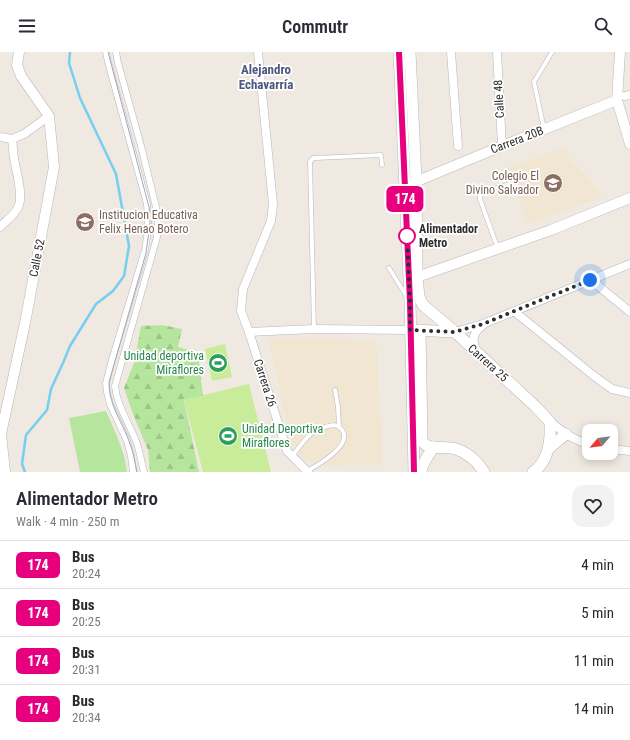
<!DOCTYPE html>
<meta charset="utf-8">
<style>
:root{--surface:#fff;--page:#f2f2f3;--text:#2b2b33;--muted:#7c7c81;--line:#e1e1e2}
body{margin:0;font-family:"Roboto Condensed",sans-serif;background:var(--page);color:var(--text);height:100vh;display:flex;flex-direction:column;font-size:15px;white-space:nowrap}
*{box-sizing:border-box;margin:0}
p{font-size:13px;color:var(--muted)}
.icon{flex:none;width:22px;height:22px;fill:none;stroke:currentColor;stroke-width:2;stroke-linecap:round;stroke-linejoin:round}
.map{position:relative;height:420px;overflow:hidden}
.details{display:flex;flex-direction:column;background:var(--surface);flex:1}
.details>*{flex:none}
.badge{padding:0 8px;border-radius:6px;font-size:14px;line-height:26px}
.needle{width:26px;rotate:241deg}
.tools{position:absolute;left:582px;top:372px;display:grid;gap:8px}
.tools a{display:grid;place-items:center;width:36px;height:36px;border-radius:8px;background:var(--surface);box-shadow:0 2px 10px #0003;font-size:20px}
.you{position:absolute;width:20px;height:20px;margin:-10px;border:3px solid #fff;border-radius:50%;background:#1a73e8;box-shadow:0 0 0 6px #1a73e833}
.map>.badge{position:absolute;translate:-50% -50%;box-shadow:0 0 0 2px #fff}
.round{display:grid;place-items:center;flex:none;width:42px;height:42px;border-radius:12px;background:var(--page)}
.summary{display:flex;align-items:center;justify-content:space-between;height:68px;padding:0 16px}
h1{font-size:19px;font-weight:600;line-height:30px}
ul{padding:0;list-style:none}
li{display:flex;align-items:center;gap:12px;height:48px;padding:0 16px;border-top:1px solid var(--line)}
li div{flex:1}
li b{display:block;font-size:15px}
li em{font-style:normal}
li .badge{min-width:44px;font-weight:700;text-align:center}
header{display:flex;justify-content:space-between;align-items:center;height:52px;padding:0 16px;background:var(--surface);font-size:18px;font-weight:600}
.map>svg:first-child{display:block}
.education{fill:#f0e6d1}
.forest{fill:url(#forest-firs)}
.park{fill:#b6e59e}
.pitch{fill:#c9ec9a}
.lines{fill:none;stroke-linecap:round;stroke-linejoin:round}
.stream{stroke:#75cff0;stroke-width:2.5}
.service-casing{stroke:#b4b7c1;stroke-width:5}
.pedestrian-casing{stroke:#b4b7c1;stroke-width:7}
.minor-casing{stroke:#b4b7c1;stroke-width:9}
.tertiary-casing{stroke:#b4b7c1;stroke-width:11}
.secondary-casing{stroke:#b4b7c1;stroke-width:12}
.service{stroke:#fff;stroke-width:4}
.pedestrian{stroke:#fff;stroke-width:6}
.minor{stroke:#fff;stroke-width:8}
.tertiary{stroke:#fff;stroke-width:10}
.secondary{stroke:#fff;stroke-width:11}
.tram{stroke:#a3a6b8;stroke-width:1}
.line-casing{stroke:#fff;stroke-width:9}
.line{stroke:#e6007e;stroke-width:6}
.walk{stroke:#2e2e2e;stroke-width:4;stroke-dasharray:0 7.2}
.stop-dot{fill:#fff;stroke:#e6007e;stroke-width:2}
.labels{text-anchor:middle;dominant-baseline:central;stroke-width:3.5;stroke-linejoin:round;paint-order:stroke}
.street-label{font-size:12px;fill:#2e2e2e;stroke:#fff}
.education-label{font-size:12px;fill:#785e54;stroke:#fff;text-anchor:end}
.stop-label{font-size:12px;font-weight:bold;fill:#2e2e2e;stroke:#fff;text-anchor:start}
.leisure-label{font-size:12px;fill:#27864d;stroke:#fff;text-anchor:end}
.neighbourhood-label{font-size:13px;font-weight:bold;fill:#4d5680;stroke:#fff}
</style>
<header><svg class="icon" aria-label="menu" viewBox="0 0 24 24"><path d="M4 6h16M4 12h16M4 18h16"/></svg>Commutr<svg class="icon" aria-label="search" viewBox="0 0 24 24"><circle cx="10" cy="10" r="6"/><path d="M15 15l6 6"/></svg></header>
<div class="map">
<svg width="630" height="420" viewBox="0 0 630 420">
<defs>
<pattern id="forest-firs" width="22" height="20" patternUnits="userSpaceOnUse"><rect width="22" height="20" fill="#b6e59e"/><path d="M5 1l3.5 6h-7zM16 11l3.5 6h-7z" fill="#9dc588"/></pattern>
</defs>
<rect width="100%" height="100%" fill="#efe9e1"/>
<g class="education">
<path d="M565 95 571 109 588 125 602 145 528 172 507 116Z"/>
<path d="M268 286 376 288 383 413H342L332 414 308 410 296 399 292 394 281 345 277 323Z"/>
</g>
<path class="forest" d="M162 273 182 277 178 295 198 301 203 344 184 348 199 420H150L148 398 133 362 124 336 134 311 141 274Z"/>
<path class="park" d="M106 359 117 384 124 404 127 420H80L69 366Z"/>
<g class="pitch">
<path d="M225 292 232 325 212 329 205 297Z"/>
<path d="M249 332 271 420H203L184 348Z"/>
</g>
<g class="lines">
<path class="stream" d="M25 420 22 412 26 383 47 358 51 337 63 311 70 294 96 252 113 239 124 224 129 194 116 122 80 46 69 11 70 0"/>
<g class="service-casing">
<g id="service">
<path d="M544 77 534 30 552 0"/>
<path d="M498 197 480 147V143L482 141 510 132"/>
<path d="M389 216 407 245"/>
<path d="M314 277 310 110 313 106H316L381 103 382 113"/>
<path d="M335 338 338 355 339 375"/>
<path d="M292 404C307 386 309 377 334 373 336 374 339 374 340 376 357 391 318 413 307 419"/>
</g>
</g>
<g class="pedestrian-casing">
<g id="pedestrian">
<path d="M106 0 108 10 147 152 148 167V179L145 198 112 308 106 331 107 340 110 352 127 389 131 404 133 420"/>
<path d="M116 0 118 11 141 94 158 163 157 185 115 334C117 354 129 371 136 389 140 399 141 410 144 420"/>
</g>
</g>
<g class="minor-casing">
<g id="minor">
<path d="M258 0 273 152 271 169 243 237 241 259 249 280 287 399 308 420"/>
<path d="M451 0 458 94"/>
<path d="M497 0 502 94"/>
<path d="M625 44 630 43"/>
<path d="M0 85 12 87 24 82 49 64"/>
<path d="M0 175C6 168 16 163 19 153 23 141 16 119 14 106 13 100 13 93 12 87"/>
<path d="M591 228 630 260"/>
<path d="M515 260 594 324 612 337 630 341"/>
<path d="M249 280 314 277 410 278"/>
<path d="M455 280 483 272 630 212"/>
<path d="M476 299C472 286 472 282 483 273"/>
<path d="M550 370C564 380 572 388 589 392"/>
<path d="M611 397 630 399"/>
</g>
</g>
<g class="tertiary-casing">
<g id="tertiary">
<path d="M620 0 617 48 630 92"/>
<path d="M410 132 502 94 617 48"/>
<path d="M417 225 551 178 630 146"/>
<path d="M5 420 1 382 25 271 54 115 49 64 21 24 17 13 19 0"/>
</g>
</g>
<g class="secondary-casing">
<g id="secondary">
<path d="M399 0 410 250 414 420"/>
<path d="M410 0 416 129 417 225 419 245 423 253 455 280 536 355 550 370C551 388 549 409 533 420"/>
<path d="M413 278 455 280"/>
<path d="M420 278 422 388C426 400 445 393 456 397 468 401 477 409 484 420"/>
<path d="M549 396 566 382"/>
<path d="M421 420C422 411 429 402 434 395"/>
</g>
</g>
<use href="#service" class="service"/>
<use href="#pedestrian" class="pedestrian"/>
<use href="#minor" class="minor"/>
<use href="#tertiary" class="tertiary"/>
<use href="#secondary" class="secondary"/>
<path class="tram" d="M108 0 149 155 150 172 146 201 109 330C108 351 122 370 129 389 133 399 135 410 137 420"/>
</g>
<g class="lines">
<g class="line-casing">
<path id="line" d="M399 0 410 250 414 420"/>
</g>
<use href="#line" class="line"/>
<path class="walk" d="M407 184 410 250V278L454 280 483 272 590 228"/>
</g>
<defs>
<g id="school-disc" transform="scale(1)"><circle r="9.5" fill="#8d6e63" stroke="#fff"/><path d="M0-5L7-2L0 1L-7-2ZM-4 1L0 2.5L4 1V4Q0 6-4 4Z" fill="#fff"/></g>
<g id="stadium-disc" transform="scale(1)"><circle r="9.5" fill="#2e9e5b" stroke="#fff"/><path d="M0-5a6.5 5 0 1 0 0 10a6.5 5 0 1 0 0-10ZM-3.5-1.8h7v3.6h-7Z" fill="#fff"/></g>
</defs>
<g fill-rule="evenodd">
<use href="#school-disc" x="553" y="131"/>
<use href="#school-disc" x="85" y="170"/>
<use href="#stadium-disc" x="218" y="311"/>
<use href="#stadium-disc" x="228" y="384"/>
</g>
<circle class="stop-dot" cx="407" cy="184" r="8"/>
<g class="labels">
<g class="street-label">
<text transform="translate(499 47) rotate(-93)">Calle 48</text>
<text transform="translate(517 88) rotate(-21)">Carrera 20B</text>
<text transform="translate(37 206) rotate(-79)">Calle 52</text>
<text transform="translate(488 311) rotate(42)">Carrera 25</text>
<text transform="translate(265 331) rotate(72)">Carrera 26</text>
</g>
<g class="education-label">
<text x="539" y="124">Colegio El<tspan x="539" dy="14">Divino Salvador</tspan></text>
<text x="99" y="163" text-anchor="start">Institucion Educativa<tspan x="99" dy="14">Felix Henao Botero</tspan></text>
</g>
<g class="stop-label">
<text x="419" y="177">Alimentador<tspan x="419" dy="14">Metro</tspan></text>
</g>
<g class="leisure-label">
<text x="204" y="304">Unidad deportiva<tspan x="204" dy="14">Miraflores</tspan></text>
<text x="242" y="377" text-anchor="start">Unidad Deportiva<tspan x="242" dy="14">Miraflores</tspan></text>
</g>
<g class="neighbourhood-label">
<text x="266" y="17">Alejandro<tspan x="266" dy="15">Echavarría</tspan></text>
</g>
</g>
</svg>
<div class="tools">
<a><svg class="needle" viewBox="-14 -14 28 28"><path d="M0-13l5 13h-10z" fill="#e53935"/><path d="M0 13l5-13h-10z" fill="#7c7c81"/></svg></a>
</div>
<div class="you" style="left:590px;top:228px"></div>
<b class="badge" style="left:405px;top:147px;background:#e6007e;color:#fff">174</b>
</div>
<section class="details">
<div class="summary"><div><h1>Alimentador Metro</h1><p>Walk · 4 min · 250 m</p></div><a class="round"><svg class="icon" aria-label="heart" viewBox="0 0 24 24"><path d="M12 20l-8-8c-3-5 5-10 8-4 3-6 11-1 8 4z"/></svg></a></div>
<ul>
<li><span class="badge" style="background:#e6007e;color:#fff">174</span><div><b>Bus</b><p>20:24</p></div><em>4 min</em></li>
<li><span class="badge" style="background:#e6007e;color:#fff">174</span><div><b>Bus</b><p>20:25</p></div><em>5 min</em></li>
<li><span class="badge" style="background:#e6007e;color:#fff">174</span><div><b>Bus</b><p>20:31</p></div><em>11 min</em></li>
<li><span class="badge" style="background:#e6007e;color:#fff">174</span><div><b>Bus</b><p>20:34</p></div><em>14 min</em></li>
</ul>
</section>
